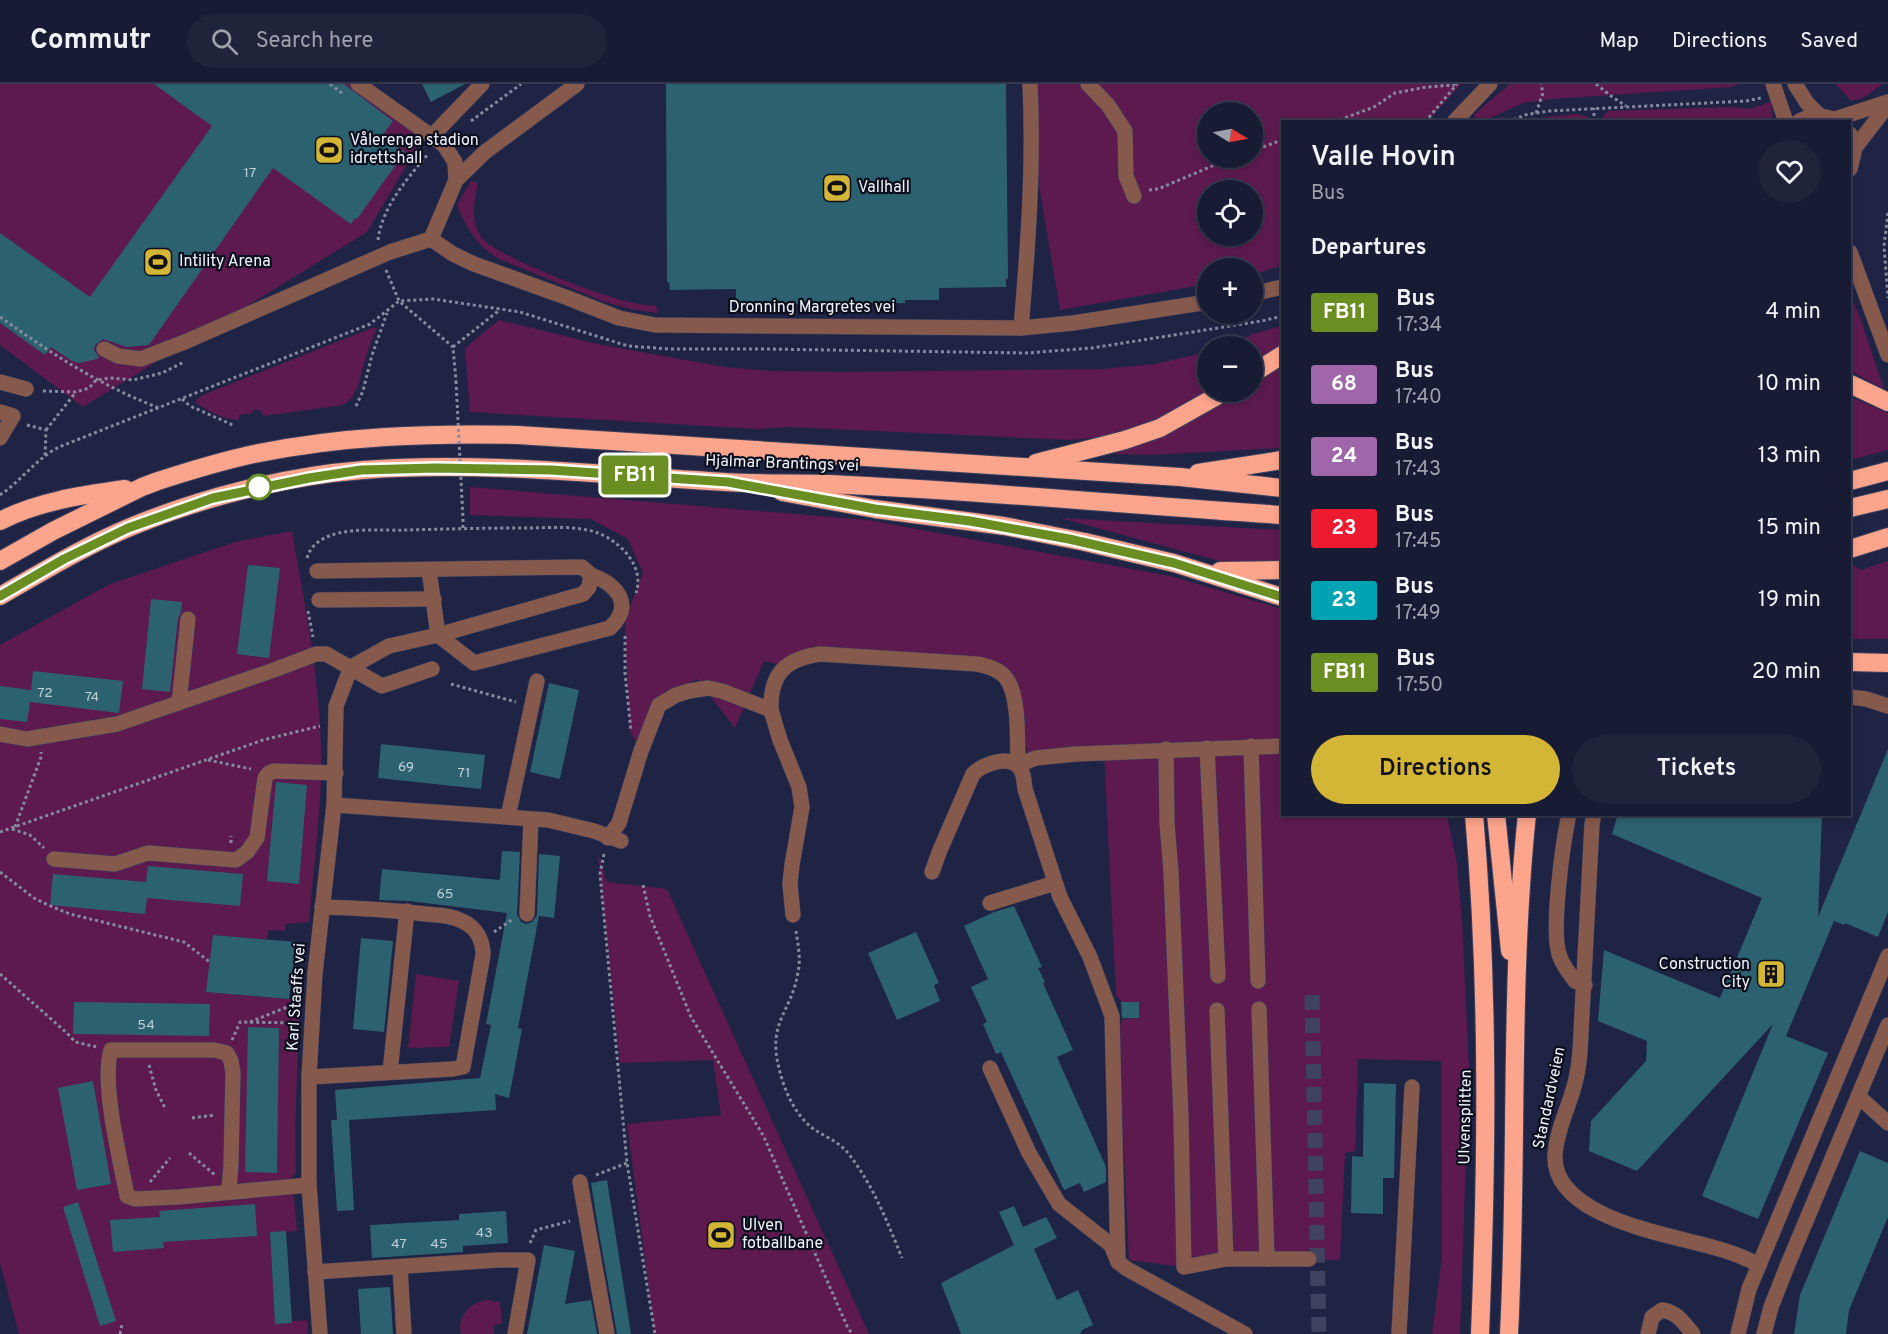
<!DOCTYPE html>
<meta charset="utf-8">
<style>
:root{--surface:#171b33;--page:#20243b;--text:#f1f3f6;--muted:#9ea1ac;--line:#36394e;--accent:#d3b635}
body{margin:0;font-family:Overpass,sans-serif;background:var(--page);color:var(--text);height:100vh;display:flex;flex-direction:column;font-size:22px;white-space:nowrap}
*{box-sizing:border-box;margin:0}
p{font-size:20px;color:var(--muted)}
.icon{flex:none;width:33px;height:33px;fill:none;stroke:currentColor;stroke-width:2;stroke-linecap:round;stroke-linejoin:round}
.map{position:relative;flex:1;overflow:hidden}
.sheet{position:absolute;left:1281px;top:36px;width:570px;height:696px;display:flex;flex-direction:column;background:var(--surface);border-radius:0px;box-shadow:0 3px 9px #0003,0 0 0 2px var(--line)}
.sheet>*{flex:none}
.badge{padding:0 12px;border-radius:4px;font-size:21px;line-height:39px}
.needle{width:39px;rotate:100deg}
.controls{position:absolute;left:1197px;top:18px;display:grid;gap:12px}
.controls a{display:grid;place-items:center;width:66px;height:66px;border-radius:50%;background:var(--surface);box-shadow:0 3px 9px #0003,0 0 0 2px var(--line);font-size:30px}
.map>.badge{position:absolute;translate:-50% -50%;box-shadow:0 0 0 3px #fff}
h2{padding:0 30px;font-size:22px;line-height:54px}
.round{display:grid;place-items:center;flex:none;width:63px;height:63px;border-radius:32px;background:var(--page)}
.headline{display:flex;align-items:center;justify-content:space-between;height:102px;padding:0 30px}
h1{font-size:28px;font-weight:600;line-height:45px}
.action{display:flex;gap:12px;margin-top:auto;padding:12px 30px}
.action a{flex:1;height:69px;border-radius:36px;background:var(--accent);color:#111;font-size:24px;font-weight:600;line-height:69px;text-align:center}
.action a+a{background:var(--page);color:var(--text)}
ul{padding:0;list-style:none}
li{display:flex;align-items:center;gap:18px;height:72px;padding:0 30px}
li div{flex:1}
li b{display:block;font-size:22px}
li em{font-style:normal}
li .badge{min-width:66px;font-weight:700;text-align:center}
header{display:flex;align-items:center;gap:36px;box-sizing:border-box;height:84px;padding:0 30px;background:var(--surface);border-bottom:2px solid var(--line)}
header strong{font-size:28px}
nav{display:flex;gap:33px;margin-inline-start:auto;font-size:21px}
.search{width:420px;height:54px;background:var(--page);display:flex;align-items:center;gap:15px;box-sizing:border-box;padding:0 21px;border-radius:33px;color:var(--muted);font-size:22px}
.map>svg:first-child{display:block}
.green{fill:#5c1a4f;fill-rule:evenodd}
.building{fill:#2c626f}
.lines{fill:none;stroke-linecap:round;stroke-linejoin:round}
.minor-tunnel{stroke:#3f4360;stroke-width:15;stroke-dasharray:15 8;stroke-linecap:butt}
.minor-casing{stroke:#3d415e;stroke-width:16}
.highway-casing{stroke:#3d415e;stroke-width:20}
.path{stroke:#868a9e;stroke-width:3;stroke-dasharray:3 3;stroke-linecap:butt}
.minor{stroke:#86594d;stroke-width:15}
.highway{stroke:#fca48c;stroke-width:18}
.path-bridge{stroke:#868a9e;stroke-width:3;stroke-dasharray:3 3;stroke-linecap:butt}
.line-casing{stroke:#fff;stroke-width:14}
.line{stroke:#6b8e23;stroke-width:9}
.stop-dot{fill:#fff;stroke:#6b8e23;stroke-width:3}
.labels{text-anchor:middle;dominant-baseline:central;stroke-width:4.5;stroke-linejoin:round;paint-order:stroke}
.number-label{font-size:14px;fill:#c0d0da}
.poi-label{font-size:16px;fill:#f2f4fd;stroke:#0c0f1d;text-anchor:start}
.street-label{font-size:16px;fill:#f2f4fd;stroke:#0c0f1d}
</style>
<header>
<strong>Commutr</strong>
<div class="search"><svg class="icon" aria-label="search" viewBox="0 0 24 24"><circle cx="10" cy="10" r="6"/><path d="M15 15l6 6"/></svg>Search here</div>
<nav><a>Map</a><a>Directions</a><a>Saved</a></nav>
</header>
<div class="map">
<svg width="1888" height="1250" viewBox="0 0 1888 1250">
<rect width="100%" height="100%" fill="#1f2444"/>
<g class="green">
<path d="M0 0H373L428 45 367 148 83 323 0 261Z"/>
<path d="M1022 0H1461L1428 37 1282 38V181L1253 191 1252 184H1208L1207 200 1060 226ZM1208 28H1252V74H1208ZM1208 106H1252V152H1208Z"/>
<path d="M1510 0H1740L1731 3 1552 15 1523 19 1484 37H1480L1473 31Z"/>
<path d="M1836 0H1883L1863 14 1851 17Z"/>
<path d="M1771 18 1773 37 1601 38 1603 32 1608 27 1733 23 1749 25Z"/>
<path d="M1577 30 1588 33 1589 37H1531L1547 33Z"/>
<path d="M471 97 478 99C474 118 470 135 481 153 495 173 633 227 656 221L658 229 630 225 605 218 499 175C478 163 466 144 457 121Z"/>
<path d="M1850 209 1860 233 1884 305 1850 287Z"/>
<path d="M499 236 602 261 725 283 771 287 846 288 1103 285 1155 280 1207 268 1208 308C1161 335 1126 352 1071 356L787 343 758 345 470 328 465 264Z"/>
<path d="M1282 242V262L1253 281 1252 262H1229L1253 250Z"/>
<path d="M372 244H377C372 255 367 268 364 280 358 297 360 311 343 321L263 332 260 326H253V329L239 331V336C224 336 210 327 197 320L196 316 205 310Z"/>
<path d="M1282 279V364L1148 371 1115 370V366L1182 342 1237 308H1252L1253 298Z"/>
<path d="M1850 313 1888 329V366L1850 376Z"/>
<path d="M470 403 868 436 1170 492 1282 525V730L1447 731 1457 780 1462 836 1469 986 1460 1250H1432L1442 1173 1441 977 1358 975 1355 1067 1345 1069 1340 1176 1226 1175 1184 1183 1129 1176 1118 944 1123 935 1139 934V918H1122L1116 911 1104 669 1028 672 1014 589 822 566 781 581 764 577 735 644 697 595 654 618 641 667 630 647 625 550 626 534 643 489 628 455 591 435 470 431Z"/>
<path d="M1060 434 1282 446V478H1223Z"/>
<path d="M292 447C306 528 324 613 321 696 319 744 313 791 309 838L286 840 285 847 269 846 267 856 213 851 207 908 289 915 300 918 295 1044 296 1088 291 1095V1103L294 1116 297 1147 270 1149 275 1239 307 1236 308 1250H19L0 1179V561L110 500 235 458Z"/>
<path d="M1888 477V555H1850V482H1854L1861 486Z"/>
<path d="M598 770 607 798 667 805 869 1250H655L627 1040 721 1031 713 976 620 979Z"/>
<path d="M416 890 459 897 449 963 408 964Z"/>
<path d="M486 1216 500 1218 502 1239 494 1242V1250H461C457 1233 469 1219 486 1216Z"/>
</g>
<g class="building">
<path d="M154 0H344L393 37 382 52 405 68 357 135 355 134 351 140 273 84 149 261 127 263 103 255 95 261 94 266 99 273 97 275 79 279 72 277 51 263 45 271 0 239V149L90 213 212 42Z"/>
<path d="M422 0H465L431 18Z"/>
<path d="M666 0H1006L1008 195H1006V203L939 204V216H905V219L771 220 770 217 736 218V205L670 206 669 198H667Z"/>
<path d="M248 481 280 484 269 574 237 570Z"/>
<path d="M151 515 182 518 181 528 178 534 170 608 142 605Z"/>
<path d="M33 587 123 597 119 629 30 618 27 638 0 635V602L31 606Z"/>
<path d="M549 599 579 606 560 695 530 688Z"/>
<path d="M381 660 485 671 481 705 378 694Z"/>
<path d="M1888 665V828L1878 853 1845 839 1844 841 1834 837 1786 952 1828 969 1758 1135 1702 1112 1773 940 1637 1087 1589 1067 1591 1037 1646 977 1647 957 1598 937 1604 866 1720 914 1762 814 1612 750 1618 730H1822L1818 833Z"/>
<path d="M276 698 307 701 299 800 267 797Z"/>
<path d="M502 767 520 768 517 830 521 838 526 840 532 838 537 831 539 770 560 772 554 834 539 832 518 944 522 945 509 1014 495 1010 496 1026 349 1036 354 1126 337 1127 331 1036H337L335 1006 480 994 491 941 486 940 507 829 409 817 379 816 382 785 500 796Z"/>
<path d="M148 782 243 790 240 822 147 814 145 830 50 821 53 790 146 798Z"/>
<path d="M1014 822 1042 883 1038 884 1045 898 1043 899 1073 966 1057 973 1106 1083V1098L1084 1108 1080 1099 1064 1106 1001 968 996 970 983 940 987 938 971 903 988 895 964 842 994 828Z"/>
<path d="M916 848 939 899 934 901 940 917 897 936 868 869Z"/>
<path d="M213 851 296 858 289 915 206 908Z"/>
<path d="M361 854 393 857 384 948 353 945Z"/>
<path d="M74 918 210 920 209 952 73 950Z"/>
<path d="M1121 918H1139V934H1122Z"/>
<path d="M248 943 279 944 277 1089 245 1088Z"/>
<path d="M93 997 111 1100 77 1106 58 1004Z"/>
<path d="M1364 999 1396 1000 1394 1094H1383V1130L1351 1129 1352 1072 1363 1073Z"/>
<path d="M1860 1067 1888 1079V1133L1849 1226 1846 1250H1794L1800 1211Z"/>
<path d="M607 1096 631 1250H617L599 1149 591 1099Z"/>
<path d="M78 1118 116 1237 100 1242 63 1123Z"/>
<path d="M255 1120 257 1152 163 1158 164 1164 113 1168 110 1136 160 1133 159 1127Z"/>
<path d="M1014 1122 1023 1143 1046 1133 1057 1154 1034 1165 1057 1216 1078 1206 1093 1241 1082 1246 1080 1250H961L941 1199 1014 1161 999 1128Z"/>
<path d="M506 1127 508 1159 463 1162V1168L372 1174 370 1141 459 1136V1130Z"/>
<path d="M286 1147 292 1239 275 1240 270 1148Z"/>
<path d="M544 1161 575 1167 565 1220 591 1216 597 1250H527Z"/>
<path d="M390 1203 393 1250H361L358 1205Z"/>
</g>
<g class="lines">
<path class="minor-tunnel" d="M1312 911 1319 1250"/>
<g class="minor-casing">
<g id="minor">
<path d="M358 0 444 61 455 78 456 96"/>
<path d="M1088 0 1108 21 1125 47 1126 92 1134 112"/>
<path d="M1773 0 1786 38"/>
<path d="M1795 0 1807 19 1819 31"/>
<path d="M1835 35 1888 18"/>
<path d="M1454 38 1490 0"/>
<path d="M1798 38C1811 30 1824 30 1838 38"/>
<path d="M1850 50 1854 68 1850 85"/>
<path d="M432 52 482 0"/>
<path d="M1854 65 1888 21"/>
<path d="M431 155 453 170 474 180 568 214 619 234 655 241 1021 244 1073 239 1208 218"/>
<path d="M1850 168 1888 271"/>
<path d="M1252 210 1282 203"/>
<path d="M1021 244C1028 162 1034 82 1030 0"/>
<path d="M104 265 118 272 141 275 187 257 390 168 431 155 456 96 485 68 577 0"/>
<path d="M0 298 26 305"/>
<path d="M0 328 13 332 0 354"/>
<path d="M429 486 438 551 474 579 610 544C635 520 616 500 591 491"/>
<path d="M317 487 582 483 591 491 589 503 583 510 438 551 389 562 351 583"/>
<path d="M319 516 434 515"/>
<path d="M1850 613 1866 615 1888 622"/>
<path d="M179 619 188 535"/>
<path d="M771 626C770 590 785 575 820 570L977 580C988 582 999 585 1006 594 1020 612 1017 658 1018 681L1036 674 1076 670 1282 662"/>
<path d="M0 650 27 655 117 640 274 586 316 570H326L382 602 432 585"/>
<path d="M1251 662 1258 897"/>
<path d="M1207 664 1218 892"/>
<path d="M1166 665 1167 739 1171 788 1181 1033 1184 1183 1226 1175H1309"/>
<path d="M334 721 548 736 594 747 621 757"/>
<path d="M1569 730C1563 758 1550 849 1560 873 1563 882 1570 890 1575 897L1585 901"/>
<path d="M1594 730 1592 740 1580 968C1579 978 1578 989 1575 999 1569 1023 1557 1045 1555 1070 1551 1133 1667 1150 1712 1163 1728 1167 1744 1173 1759 1181"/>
<path d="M508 733 537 597"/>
<path d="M608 754 619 739 641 667 659 621 676 611 689 607 708 604 722 607 771 626 780 656 799 703 802 723 792 781 790 800 793 831"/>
<path d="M54 775 115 780 148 769 236 776 247 768 257 754 265 694 269 689 274 687 336 689"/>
<path d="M932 788 940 766 973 690C982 681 1006 671 1018 682 1024 687 1024 698 1025 705L1060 813 1090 873 1112 932 1118 1178"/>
<path d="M990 819 1055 799"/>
<path d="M527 830 531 735"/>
<path d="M1259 925 1267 1175"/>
<path d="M1217 926 1226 1175"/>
<path d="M990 984 1029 1069 1059 1120 1111 1161 1118 1178 1127 1185 1245 1250"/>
<path d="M390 988 407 827"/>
<path d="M309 993 453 985 463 983 483 871C483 856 476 843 462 837 451 831 438 831 426 830 391 826 357 824 322 823"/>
<path d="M1858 1012 1888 1039"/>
<path d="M580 1098 607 1250"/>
<path d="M229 1107 231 1080 233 989 231 977 227 969 214 966H111C101 1000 120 1074 127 1112L135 1115 178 1113 309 1101"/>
<path d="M400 1183 404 1250"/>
<path d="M315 1188 498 1176H528L515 1250"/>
<path d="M320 1250 309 1101V993L315 889 334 721 336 622 351 583"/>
<path d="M1399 1250 1412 1003"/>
<path d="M1648 1250 1652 1233 1662 1226C1677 1228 1683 1238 1693 1250"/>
<path d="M1738 1250 1749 1205 1888 872"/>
<path d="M1764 1250 1771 1223 1788 1180 1888 941"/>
</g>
</g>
<g class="highway-casing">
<g id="highway">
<path d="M1252 290 1282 271"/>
<path d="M1850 300 1888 318"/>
<path d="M1036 379 1125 356 1160 344 1224 308"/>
<path d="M1198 389 1282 376"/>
<path d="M1850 397 1888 387"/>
<path d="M782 408 875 425 1004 442 1085 458 1174 479 1282 513"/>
<path d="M1850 424 1888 415"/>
<path d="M0 437C38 417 83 411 125 405"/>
<path d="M1850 465 1888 453"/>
<path d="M0 477 53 447 142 403 158 397C189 387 221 377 254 370 341 352 429 349 518 351L1180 393 1282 404"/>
<path d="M1220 487 1282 486"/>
<path d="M0 512C42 488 83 463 128 444 200 414 285 392 363 386 484 377 604 391 725 398 760 400 795 399 830 400 981 407 1132 421 1282 431"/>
<path d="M1850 578 1888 579"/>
<path d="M1474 730C1489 903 1487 1077 1480 1250"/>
<path d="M1496 730 1510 867"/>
<path d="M1509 1250C1518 1077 1509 903 1527 730"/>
</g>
</g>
<g class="path">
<path d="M330 0 343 10"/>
<path d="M1596 0 1611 12 1626 22"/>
<path d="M1536 29 1543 9 1541 0"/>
<path d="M471 37 521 0"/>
<path d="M1334 38 1374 23 1395 9 1427 3 1455 1"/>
<path d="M1425 38 1457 0"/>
<path d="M1508 38 1525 31 1549 27 1746 17 1761 14"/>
<path d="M1594 38V24"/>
<path d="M1252 67 1282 56"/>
<path d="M1149 106 1158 105 1231 74"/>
<path d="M1888 129 1884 162 1888 214"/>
<path d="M378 156C382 123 407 95 428 70"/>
<path d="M386 186 399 217 453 263 456 297"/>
<path d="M0 233C54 271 97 300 159 324"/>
<path d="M453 263 497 228 499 224"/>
<path d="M43 307 76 308 89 304 96 296 110 294 133 296 162 289 184 278"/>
<path d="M182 315 190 322 235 342"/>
<path d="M356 322 363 307 372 271 387 229"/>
<path d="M27 341 46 346 45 372"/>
<path d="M46 346 76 308"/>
<path d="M0 411C21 397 37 374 59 363L370 240 399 217 433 215 520 228 628 262 670 265H765L1026 269 1092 264 1262 237 1282 232"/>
<path d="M463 435V444"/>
<path d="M307 474C310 463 319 456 329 452 352 443 382 447 406 446 446 445 486 444 525 444 549 444 576 441 598 449 621 458 645 483 636 509"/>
<path d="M308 527 313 553"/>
<path d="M625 552V589L631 647"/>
<path d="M451 600 516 618"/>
<path d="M208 676 251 685"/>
<path d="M15 743 41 673V668"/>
<path d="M12 745 30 751 44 764"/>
<path d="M0 748 263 656 320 642"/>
<path d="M231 759V752"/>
<path d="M604 770 600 790 627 1079 655 1250"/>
<path d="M0 788 34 814 48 821 70 830 184 858 211 879"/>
<path d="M643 801 650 832 691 933 763 1051 847 1242 852 1250"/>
<path d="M796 847C798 860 801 875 798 888 792 928 767 937 779 984 784 1006 795 1032 815 1046 826 1053 839 1058 848 1069 873 1101 887 1137 902 1174"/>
<path d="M494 848 513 835"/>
<path d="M0 890 67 949 75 958 97 963"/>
<path d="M250 938 297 919"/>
<path d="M232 956 240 938 295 939"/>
<path d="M149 981 156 1006 166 1026"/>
<path d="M192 1034 215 1031"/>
<path d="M189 1069 215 1091"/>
<path d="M596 1091 627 1079"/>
<path d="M150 1098 170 1074"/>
<path d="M530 1159 536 1146 570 1137"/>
<path d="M120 1250 122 1240"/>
</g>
<use href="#minor" class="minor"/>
<use href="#highway" class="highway"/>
<path class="path-bridge" d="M456 297 463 435"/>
</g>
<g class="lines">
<g class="line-casing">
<path id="line" d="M0 512 64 475 128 444 213 414 309 394 361 386 435 384 551 386 728 398 875 425 970 437 1069 455 1174 479 1282 513"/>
</g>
<use href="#line" class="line"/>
</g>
<defs>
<g id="stadium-square" transform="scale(1.5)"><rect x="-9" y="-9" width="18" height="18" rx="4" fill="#d3b635" stroke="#0c0f1d"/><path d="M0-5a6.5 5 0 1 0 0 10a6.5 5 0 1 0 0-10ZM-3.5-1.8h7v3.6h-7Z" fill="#111"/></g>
<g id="building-square" transform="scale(1.5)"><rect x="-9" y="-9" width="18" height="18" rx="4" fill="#d3b635" stroke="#0c0f1d"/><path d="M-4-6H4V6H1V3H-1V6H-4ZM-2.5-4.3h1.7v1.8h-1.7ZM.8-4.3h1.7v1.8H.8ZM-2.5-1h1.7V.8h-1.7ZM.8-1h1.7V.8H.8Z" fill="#111"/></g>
</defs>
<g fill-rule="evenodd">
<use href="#stadium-square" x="329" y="66"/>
<use href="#stadium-square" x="837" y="104"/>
<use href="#stadium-square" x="158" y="178"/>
<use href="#building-square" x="1771" y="890"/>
<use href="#stadium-square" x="721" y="1151"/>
</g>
<circle class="stop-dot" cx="259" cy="403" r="12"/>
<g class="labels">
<g class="number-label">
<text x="250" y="89">17</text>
<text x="45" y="609">72</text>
<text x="92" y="613">74</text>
<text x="406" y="683">69</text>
<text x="464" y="689">71</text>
<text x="445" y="810">65</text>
<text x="146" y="941">54</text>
<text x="484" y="1149">43</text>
<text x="399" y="1160">47</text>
<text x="439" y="1160">45</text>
</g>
<g class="poi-label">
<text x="350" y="57">Vålerenga stadion<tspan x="350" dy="18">idrettshall</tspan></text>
<text x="858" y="104">Vallhall</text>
<text x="179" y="178">Intility Arena</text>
<text x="1750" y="881" text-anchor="end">Construction<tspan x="1750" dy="18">City</tspan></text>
<text x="742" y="1142">Ulven<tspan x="742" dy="18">fotballbane</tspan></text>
</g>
<g class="street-label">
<text x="812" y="224">Dronning Margretes vei</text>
<text transform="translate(782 380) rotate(2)">Hjalmar Brantings vei</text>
<text transform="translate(297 913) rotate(-86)">Karl Staaffs vei</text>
<text transform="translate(1550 1014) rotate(-78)">Standardveien</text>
<text transform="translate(1466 1033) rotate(-89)">Ulvensplitten</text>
</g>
</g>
</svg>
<div class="controls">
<a><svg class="needle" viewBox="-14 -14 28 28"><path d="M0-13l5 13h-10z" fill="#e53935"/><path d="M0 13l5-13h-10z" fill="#9ea1ac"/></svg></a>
<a><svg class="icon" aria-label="locate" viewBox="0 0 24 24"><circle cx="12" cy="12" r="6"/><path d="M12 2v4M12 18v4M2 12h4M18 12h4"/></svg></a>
<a>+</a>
<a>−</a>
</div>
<b class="badge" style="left:635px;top:391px;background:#6b8e23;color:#fff">FB11</b>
<section class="sheet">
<div class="headline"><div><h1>Valle Hovin</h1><p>Bus</p></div><a class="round"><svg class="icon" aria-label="heart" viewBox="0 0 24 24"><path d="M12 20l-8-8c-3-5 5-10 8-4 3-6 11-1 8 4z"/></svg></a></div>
<h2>Departures</h2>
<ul>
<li><span class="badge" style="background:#6b8e23;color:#fff">FB11</span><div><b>Bus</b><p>17:34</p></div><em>4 min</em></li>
<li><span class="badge" style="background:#a066aa;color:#fff">68</span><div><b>Bus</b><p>17:40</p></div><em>10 min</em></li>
<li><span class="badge" style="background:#a066aa;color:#fff">24</span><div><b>Bus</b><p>17:43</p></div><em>13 min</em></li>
<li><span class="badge" style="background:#ed1b2f;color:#fff">23</span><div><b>Bus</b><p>17:45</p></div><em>15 min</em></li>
<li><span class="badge" style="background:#00a3b4;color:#fff">23</span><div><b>Bus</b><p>17:49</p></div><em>19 min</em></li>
<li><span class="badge" style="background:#6b8e23;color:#fff">FB11</span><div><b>Bus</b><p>17:50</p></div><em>20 min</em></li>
</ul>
<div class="action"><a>Directions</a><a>Tickets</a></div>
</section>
</div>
